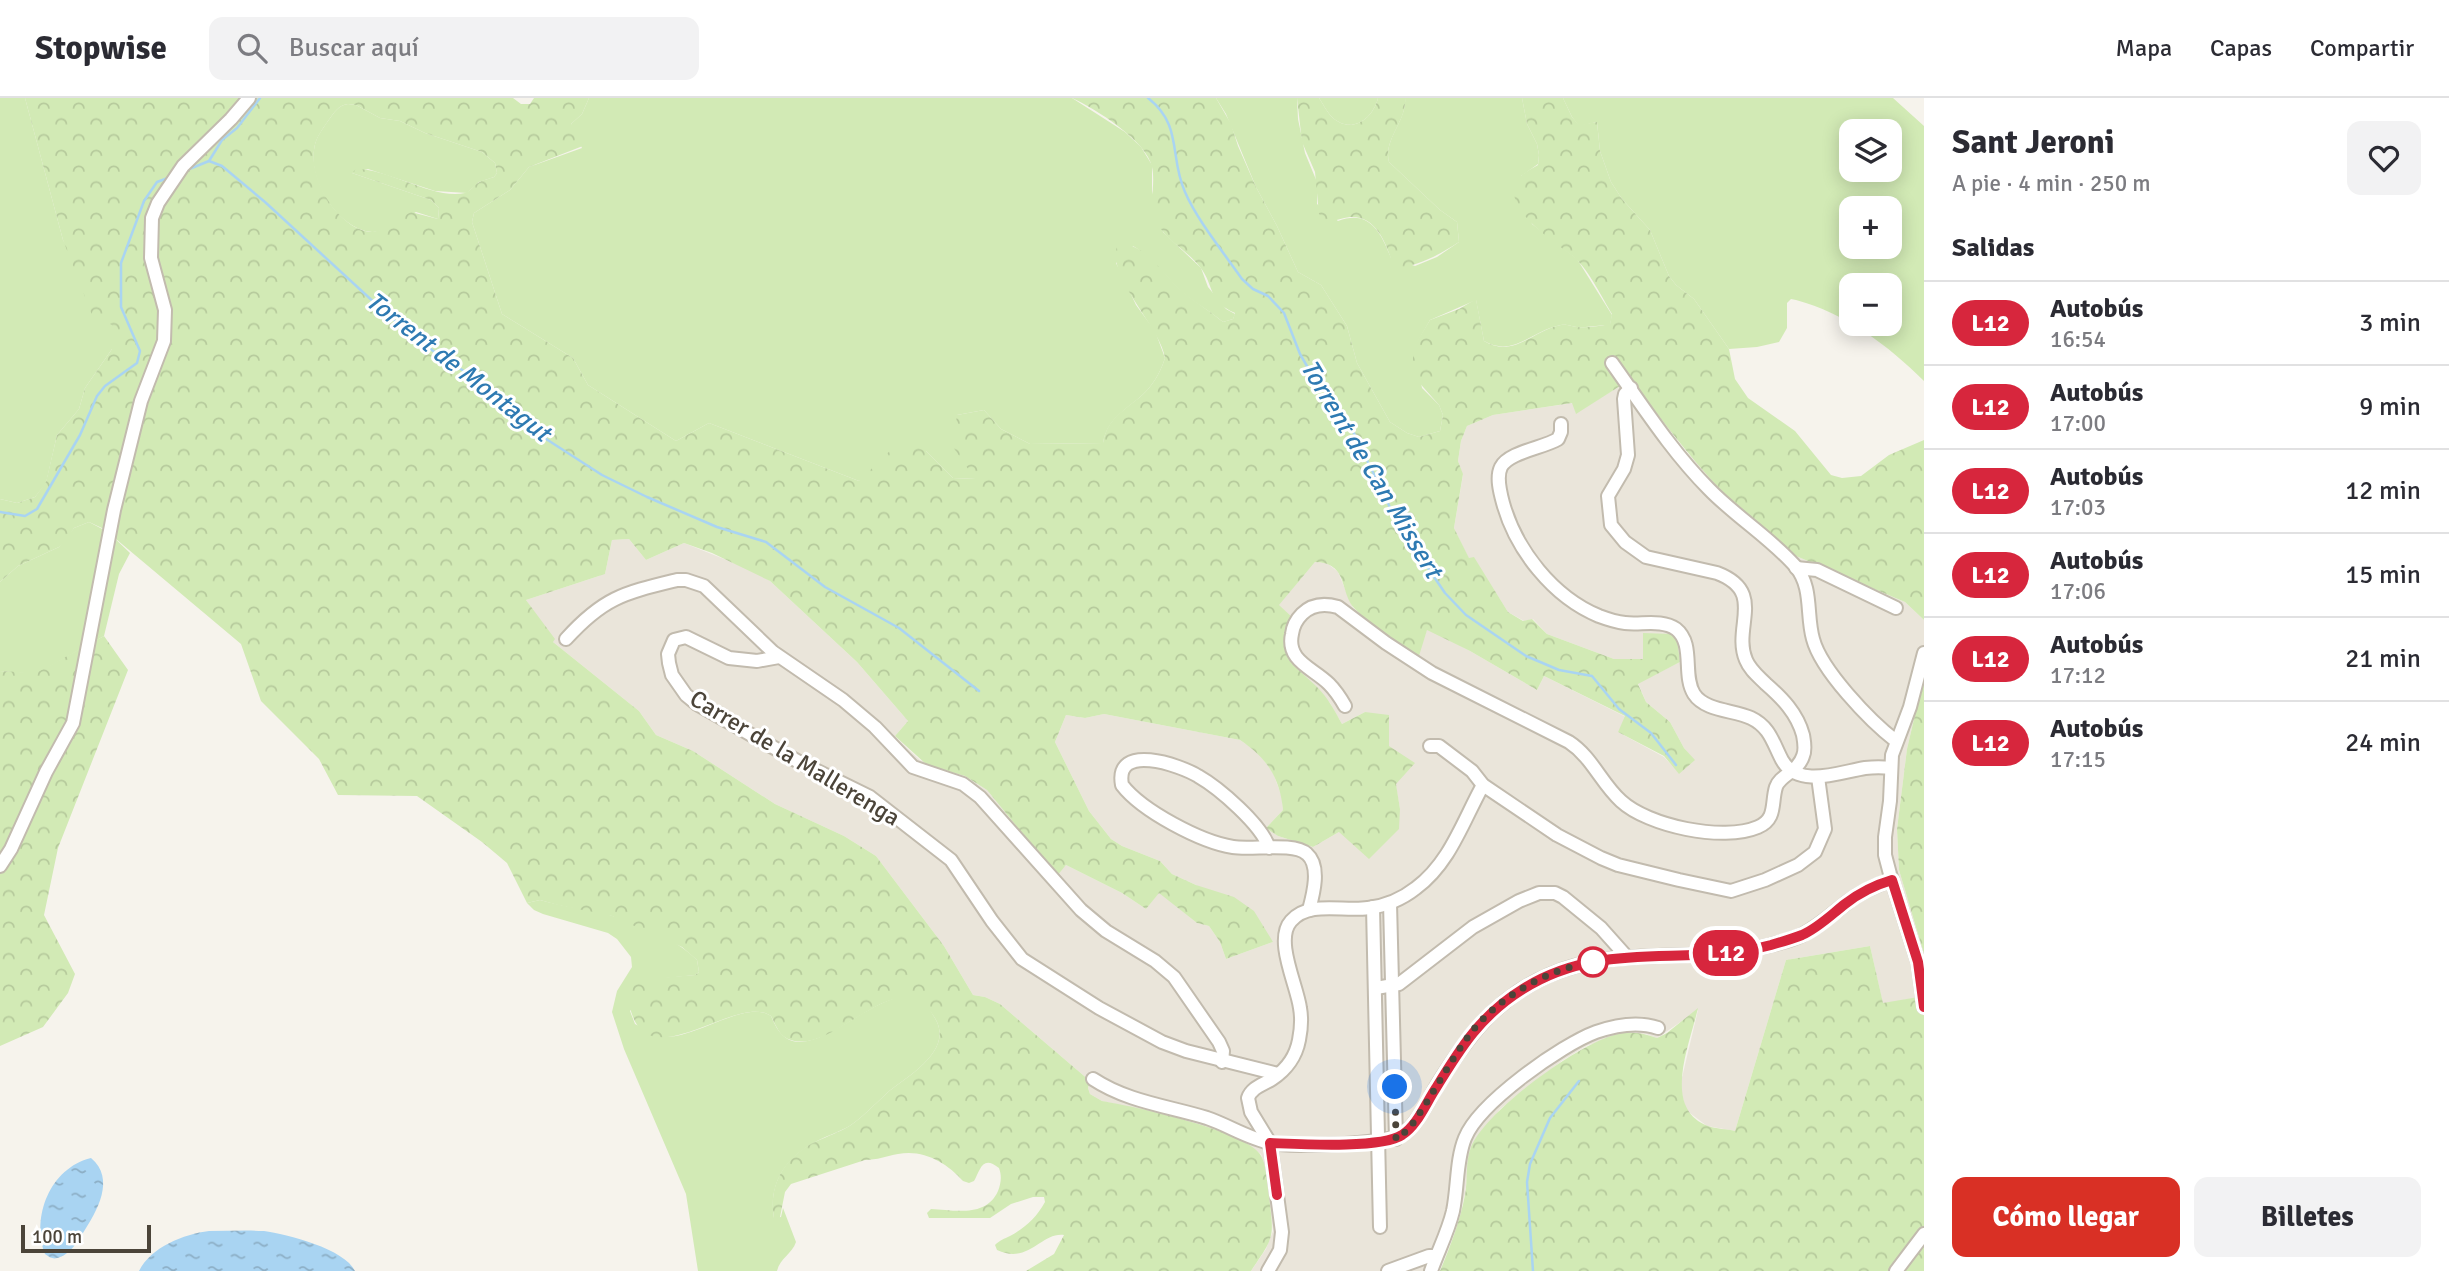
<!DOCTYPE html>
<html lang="es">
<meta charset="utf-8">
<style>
:root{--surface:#fff;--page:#f2f2f3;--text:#2b2b33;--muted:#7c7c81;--line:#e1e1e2;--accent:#d93025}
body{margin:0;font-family:Signika,sans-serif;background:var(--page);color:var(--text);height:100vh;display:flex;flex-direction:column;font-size:26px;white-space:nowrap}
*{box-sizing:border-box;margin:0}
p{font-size:23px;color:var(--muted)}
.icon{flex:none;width:38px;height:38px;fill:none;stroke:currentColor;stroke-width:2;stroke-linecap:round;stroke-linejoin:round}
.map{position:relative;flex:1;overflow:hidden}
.panel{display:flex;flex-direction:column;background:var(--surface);width:525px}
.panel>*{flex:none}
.badge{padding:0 14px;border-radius:23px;font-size:24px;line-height:46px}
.fabs{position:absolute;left:1839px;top:21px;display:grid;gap:14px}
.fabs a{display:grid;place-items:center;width:63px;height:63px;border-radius:14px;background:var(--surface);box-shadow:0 4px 18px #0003;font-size:35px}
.scale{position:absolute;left:21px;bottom:18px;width:130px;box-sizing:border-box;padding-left:7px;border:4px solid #4b4439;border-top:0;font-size:19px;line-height:24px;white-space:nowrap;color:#4b4439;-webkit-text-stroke:5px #fff;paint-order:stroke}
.you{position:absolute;width:35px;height:35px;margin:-18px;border:5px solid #fff;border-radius:50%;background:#1a73e8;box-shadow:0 0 0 10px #1a73e833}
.map>.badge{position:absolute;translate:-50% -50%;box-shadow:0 0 0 4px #fff}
h2{padding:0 28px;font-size:26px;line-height:63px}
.round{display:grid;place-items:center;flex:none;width:74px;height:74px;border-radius:14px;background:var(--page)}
.summary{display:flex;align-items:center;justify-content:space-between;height:119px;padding:0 28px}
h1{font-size:33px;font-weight:700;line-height:52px}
.cta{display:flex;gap:14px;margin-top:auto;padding:14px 28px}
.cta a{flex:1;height:80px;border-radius:14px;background:var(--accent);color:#fff;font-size:28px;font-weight:700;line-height:80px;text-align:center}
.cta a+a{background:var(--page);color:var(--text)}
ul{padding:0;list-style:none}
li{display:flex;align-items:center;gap:21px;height:84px;padding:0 28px;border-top:2px solid var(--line)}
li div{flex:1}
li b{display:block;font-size:26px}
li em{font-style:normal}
li .badge{min-width:77px;font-weight:700;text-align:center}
header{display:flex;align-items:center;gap:42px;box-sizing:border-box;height:98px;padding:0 35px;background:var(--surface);border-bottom:2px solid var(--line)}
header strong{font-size:33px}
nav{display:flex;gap:38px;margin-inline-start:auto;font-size:24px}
.search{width:490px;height:63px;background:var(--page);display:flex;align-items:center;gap:18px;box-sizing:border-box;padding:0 24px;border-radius:14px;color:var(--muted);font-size:26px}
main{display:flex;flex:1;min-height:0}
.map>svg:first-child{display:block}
.residential{fill:#eae5da}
.green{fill:#d2eab5;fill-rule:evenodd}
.forest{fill:url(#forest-crowns);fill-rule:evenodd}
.water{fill:url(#water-ripples)}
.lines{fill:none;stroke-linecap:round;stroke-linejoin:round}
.stream{stroke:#a9d4f2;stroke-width:2.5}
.minor-casing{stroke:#c2bbae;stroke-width:16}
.minor{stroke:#fff;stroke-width:12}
.line-casing{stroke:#fff;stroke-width:16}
.line{stroke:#d7263d;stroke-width:10}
.walk{stroke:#4b4439;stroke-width:7;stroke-dasharray:0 12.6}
.stop-dot{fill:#fff;stroke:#d7263d;stroke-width:3.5}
.labels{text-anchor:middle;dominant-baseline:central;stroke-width:6;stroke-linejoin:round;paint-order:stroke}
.street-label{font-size:24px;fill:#4b4439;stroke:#fff}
.water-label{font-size:26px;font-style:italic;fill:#2e7ab2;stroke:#fff}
</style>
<header>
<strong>Stopwise</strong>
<div class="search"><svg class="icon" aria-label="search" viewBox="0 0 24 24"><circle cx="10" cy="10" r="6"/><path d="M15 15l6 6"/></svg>Buscar aquí</div>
<nav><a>Mapa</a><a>Capas</a><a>Compartir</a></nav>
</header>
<main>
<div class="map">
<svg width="1924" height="1173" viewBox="0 0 1924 1173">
<defs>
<pattern id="forest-crowns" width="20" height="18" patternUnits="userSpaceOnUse" patternTransform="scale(1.75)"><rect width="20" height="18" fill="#d2eab5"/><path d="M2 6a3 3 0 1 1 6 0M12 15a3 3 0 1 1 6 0" fill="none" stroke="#b6ca9c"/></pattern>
<pattern id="water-ripples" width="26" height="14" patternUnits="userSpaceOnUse" patternTransform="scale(1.75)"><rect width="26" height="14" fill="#a9d4f2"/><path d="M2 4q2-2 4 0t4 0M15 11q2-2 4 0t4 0" fill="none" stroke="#8caec5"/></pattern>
</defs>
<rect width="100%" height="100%" fill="#f6f3ec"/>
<path class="residential" d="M1631 281 1683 351 1781 447 1796 458 1905 504 1924 522V578L1907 651 1897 731 1899 772 1924 856V898L1883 906 1870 848 1786 862 1735 1033 1707 1028 1686 1012 1680 988 1698 912 1657 940 1646 936 1588 947 1563 962 1500 1011 1470 1052 1465 1096 1457 1127 1439 1173H1251L1266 1151 1273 1133 1265 1070 1261 1056 1240 1043 1197 1025 1102 1003 1090 996 1088 990 1090 983 1000 906 985 899 973 897 944 848 876 758 844 738 775 706 693 653 656 637 639 613 553 544 526 502 605 476 612 442 629 441 646 462 684 445 749 471 770 483 857 564 908 623 895 638 907 650 920 662 965 678 987 692 1057 777 1066 767 1122 795 1146 811 1159 794 1197 825 1209 828 1220 844 1226 861 1273 844 1196 787 1172 776 1160 763 1122 748 1111 741 1089 713 1055 644 1066 617 1085 620 1104 616 1240 642 1258 654 1273 675 1282 699 1283 712 1267 729 1278 738 1313 749 1339 734 1400 711 1389 648 1365 614 1342 626 1330 605 1317 590 1288 563 1284 548 1286 535 1292 519 1278 507 1315 464 1327 465 1338 474 1353 510 1418 558 1427 531 1470 553 1537 592 1544 578 1626 619 1618 634 1664 659 1679 675 1694 662 1684 650 1670 624 1646 604 1638 585 1680 564 1643 536V561H1614L1547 536 1533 521 1524 523 1508 514 1474 460 1469 461 1454 430 1463 377 1458 363 1461 343 1467 328 1493 317 1573 305 1576 315Z"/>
<g class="green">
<path d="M0 0H25L63 142 112 227V251L85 290 79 311 57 337 46 385 35 399 17 405 0 401Z"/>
<path d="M589 0H1072L1125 34 1141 49 1152 67V93L1163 134 1201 170 1208 189 1226 211 1235 216 1233 221 1223 224C1210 213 1195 205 1182 194 1165 178 1153 160 1133 148L1116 165 1136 207 1155 233 1165 260C1162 270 1156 282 1149 290 1133 309 1107 317 1103 345L1030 346 1001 331 984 312 957 317 976 381 953 380 926 353 859 383 709 325 676 343 588 287 573 260 502 216 472 124 474 115 510 92 529 69 582 50 571 26 582 16Z"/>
<path d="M1216 0H1297L1298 21 1305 55 1317 84V106L1338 123C1370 111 1381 135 1391 160L1415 168 1437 159 1459 144 1457 124 1440 112 1389 64C1383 41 1407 23 1405 0H1522L1527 26 1537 46 1539 57 1538 66 1521 78 1532 126 1577 161 1612 217 1610 227C1600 227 1587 230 1577 229 1570 228 1567 226 1561 227 1532 232 1514 260 1484 243L1476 202 1430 222 1414 250 1422 290 1439 307 1443 317 1440 333 1419 339 1407 335 1390 324 1357 265 1347 228 1321 187 1298 174 1277 128 1256 89 1226 16Z"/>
<path d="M1319 0H1378C1373 21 1351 37 1332 19 1327 14 1323 6 1319 0Z"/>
<path d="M1563 0H1893L1924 28V283C1889 248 1845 215 1796 202L1791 201 1787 205V230L1779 244 1757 249 1729 251 1694 201 1676 187 1669 178 1650 132 1622 101 1611 84 1600 53 1597 24 1579 28 1572 19ZM1852 33H1890V72H1852ZM1852 110H1890V149H1852ZM1852 187H1890V226H1852Z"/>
<path d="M348 6 356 7 380 20 400 23 425 35 482 54 495 65 497 75 494 79 479 84 467 95 435 93 368 71 352 75 431 102 439 110 438 121 416 114C406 119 382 135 372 134 338 131 309 83 314 52 315 40 322 32 328 23 334 15 338 7 348 6Z"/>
<path d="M89 424 108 434 130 455 119 476 104 538 36 576 0 573V484L18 468 59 449 74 430Z"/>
<path d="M540 802C560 808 579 810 599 814 629 822 676 840 697 862L699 874 695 877 656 881 630 913 635 926C643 930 652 936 660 938 691 945 745 900 771 918 775 927 778 934 786 940 819 962 884 883 919 901 927 905 932 915 936 922 953 954 906 979 887 995 875 1006 864 1018 851 1027 840 1034 828 1037 817 1043 786 1059 768 1085 774 1120L781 1119 783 1110 796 1144C792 1156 780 1160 777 1173H698L686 1096 624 951 612 914 617 893 632 869 631 859 617 841 608 835 543 816 534 812 527 805Z"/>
</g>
<g class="forest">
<path d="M25 0H513L521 6H530L534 0H589L582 16 571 26 588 40V46L529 69 510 92 474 115 472 124 502 216 573 260 588 287 676 343 709 325 859 383 900 343 926 353 953 380 975 381 953 349 957 317 984 312 1001 331 1030 346 1103 345C1107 316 1133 309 1149 290 1156 282 1162 270 1165 260 1161 229 1101 173 1119 145 1148 147 1163 177 1183 194 1196 205 1210 213 1223 224L1233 221 1235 215C1207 203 1215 188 1200 169 1187 152 1166 143 1156 123 1148 105 1156 87 1152 69 1147 43 1096 11 1072 0H1216L1231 26 1238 48 1256 89 1277 128 1298 174 1321 187 1347 228 1357 265 1390 324 1407 335 1419 339 1440 333 1443 317 1439 307 1416 281 1413 270V250L1430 222 1459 211 1476 201 1484 243C1514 261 1533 232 1561 227 1567 226 1570 228 1577 229 1587 230 1600 228 1610 226L1612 216C1603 201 1589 173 1576 161 1560 146 1494 109 1520 79 1524 74 1532 71 1538 67L1539 57 1537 46 1527 26 1522 0H1563L1572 19 1579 27 1597 24 1600 53 1611 84 1622 101 1650 132 1669 178 1676 187 1694 201 1729 251 1735 281 1748 300 1795 333 1831 377 1842 380 1861 378 1889 357 1924 342V522L1905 504 1796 458C1727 409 1681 348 1631 281L1576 316 1572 305 1493 317 1467 328 1461 343 1458 363 1463 376 1454 430 1469 460 1474 459 1508 514 1523 523 1532 521 1547 536 1614 561H1643V535L1671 536 1677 542 1680 564 1638 586 1646 604 1670 624 1684 650 1695 662 1679 676 1664 658 1618 634 1625 618 1544 578 1537 592 1470 553 1427 532 1419 558C1397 544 1373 530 1355 511 1339 494 1349 465 1315 464L1279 507 1292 519C1275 561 1290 562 1317 589 1328 600 1335 613 1342 626L1365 614 1389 617V648L1415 665 1396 686 1400 711 1399 731 1369 761 1339 734 1313 749 1278 738 1266 730 1283 712C1280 680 1267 660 1240 642L1104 616 1085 620 1066 617 1055 644 1089 713 1111 741 1122 748 1160 763 1172 776 1196 787 1234 799 1254 813 1273 844 1226 861 1220 844 1209 828 1197 825 1159 795 1146 811 1122 795 1066 767 1057 778 987 692 965 678 927 667 895 638 908 623 857 564 770 483 712 455 684 445 646 462 629 441 612 442 605 476 526 502 555 541 553 544 639 613 656 637 693 653 775 706 844 738 876 758 944 848 973 897 985 899 1000 906 1090 983 1088 990 1090 996 1102 1003C1133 1008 1243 1032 1260 1056 1267 1066 1267 1086 1269 1098 1274 1140 1275 1138 1251 1173H1026L1054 1156 1064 1137C1041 1134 1029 1167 997 1152L995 1147C1000 1142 1004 1141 1010 1138 1026 1129 1036 1120 1045 1104L1044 1099H1033L1011 1106 990 1120H929L927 1115 931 1111C954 1112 986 1120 998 1093 1001 1085 1002 1078 999 1070 982 1056 980 1073 974 1083L969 1085 963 1083C947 1065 924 1051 898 1056 887 1058 877 1062 865 1062L791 1086 785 1094 779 1124 774 1120C768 1086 785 1058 817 1043 828 1038 840 1034 851 1027 864 1018 875 1006 887 995 906 979 953 954 936 922 901 856 837 957 791 942 779 939 776 927 771 918 738 895 655 975 633 919 629 909 627 897 631 888L646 881 695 877 699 874 697 862 682 849 612 818 558 807 540 802 527 805 507 765 482 744 417 698 338 697 319 661 261 603 241 546 104 431 89 424 74 430 66 443 59 449 18 468 0 484V401L17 405 35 399 46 384 57 337 79 311 85 290 112 251V227L92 217 63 142ZM348 6 356 7 380 20 400 23 425 35 482 54 495 65 497 75 494 79C489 81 482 82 478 85 473 88 471 93 465 95 433 102 391 71 356 71L352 75 431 102 439 110 438 121 411 114C401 119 382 134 372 134 339 132 310 83 314 52 315 41 322 32 328 23 334 15 338 7 348 6Z"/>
<path d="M1297 0H1319C1323 6 1327 14 1332 19 1351 37 1373 21 1378 0H1405C1407 24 1383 41 1389 64L1440 112 1457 124 1459 144C1437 158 1420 167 1394 171 1388 150 1378 117 1350 119 1342 120 1335 123 1327 124L1319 116 1315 74 1302 44Z"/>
<path d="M104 538 128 572 58 750 44 817 75 876 68 895 43 929 0 948V573L36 575Z"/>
<path d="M1924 578V856L1899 772 1897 731 1907 651Z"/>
<path d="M1870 848 1883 905 1924 898V1173H1440C1450 1149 1460 1123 1465 1097 1468 1082 1465 1064 1471 1049 1486 1013 1573 950 1611 938 1627 932 1641 934 1657 940L1667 935 1698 910C1690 946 1661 1010 1708 1028 1716 1031 1727 1031 1735 1033L1786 862Z"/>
</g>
<g class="water">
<path d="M91 1060C116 1081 97 1113 83 1135 78 1143 70 1156 60 1159 54 1162 50 1160 45 1156 31 1119 50 1070 91 1060Z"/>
<path d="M209 1133C227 1133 246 1132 264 1133 287 1136 345 1151 355 1173H139C151 1149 184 1136 209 1133Z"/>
</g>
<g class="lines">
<g class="stream">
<path d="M1148 0C1183 27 1169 59 1185 94 1197 122 1224 155 1242 181L1253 191 1268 198 1284 215 1300 256 1311 275 1349 325 1398 426 1445 495 1466 517 1526 558 1559 572 1592 578 1619 611 1651 635 1676 667"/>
<path d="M209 63 222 68 265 104 390 219 437 256 492 291 529 330 602 377 647 399 717 429 766 444 825 489 899 530 979 593"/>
<path d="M187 72 209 63 222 42 237 30 260 0"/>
<path d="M0 414 25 418 37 411 80 337 97 298 105 288 137 265 140 253 121 209V165L144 103 157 84 168 80"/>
<path d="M1533 1173 1527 1084 1530 1066 1550 1020 1579 983"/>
</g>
<g class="minor-casing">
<g id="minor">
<path d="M1612 265C1642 307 1672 354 1709 391 1735 418 1773 442 1796 469 1813 490 1806 517 1813 541 1821 572 1870 623 1896 643"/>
<path d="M1561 326V334L1558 341C1543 350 1509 354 1501 369 1496 379 1500 394 1503 405 1516 452 1553 499 1599 518 1607 521 1616 524 1625 525 1641 527 1662 521 1676 531 1695 546 1682 577 1694 596 1705 613 1734 612 1751 620 1770 629 1773 645 1782 662 1798 691 1840 674 1865 670 1874 669 1883 669 1891 670"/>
<path d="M1796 470 1817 472 1896 510"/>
<path d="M566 541C604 499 624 495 677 482H686L704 488 773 554 843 602 875 629 913 669 963 686 980 699 1081 812 1106 833 1155 863 1174 879 1219 944 1223 953 1222 964"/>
<path d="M1924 555 1910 609 1892 657 1890 703 1885 739V757L1890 776 1918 864 1924 909"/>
<path d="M779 559 757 563 729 560 686 539 674 542 668 556 669 565 672 577 686 597 697 606 799 664 870 699 951 762 992 823 1022 861 1099 910 1162 944 1186 953 1278 976"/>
<path d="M1345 608C1341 601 1335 592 1329 586 1313 570 1286 563 1292 536 1293 528 1297 521 1302 516 1312 506 1324 505 1338 509L1386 545 1432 575 1569 644C1592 659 1601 685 1621 703 1648 728 1723 744 1758 729 1777 721 1771 705 1776 689 1780 677 1798 674 1803 658 1806 651 1804 643 1803 637 1797 615 1782 600 1766 586 1758 578 1750 572 1746 562 1732 529 1767 494 1717 475L1646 459 1625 444 1611 427 1608 398 1624 371 1628 357 1624 301 1625 296 1631 290"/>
<path d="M1430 648H1439L1472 673 1483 687 1557 737 1601 760 1618 767 1679 782 1731 793 1765 782 1798 767 1815 754 1825 731 1818 679"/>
<path d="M1269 750C1262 727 1219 690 1198 678 1180 667 1114 644 1122 687 1142 713 1201 744 1233 749 1252 752 1294 744 1307 756 1321 768 1313 797 1309 812"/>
<path d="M0 768 11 751 46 674 73 625 114 412 141 303 164 243 165 212 151 160 152 120 158 105 183 68 231 21 249 0"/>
<path d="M1390 805 1396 1041"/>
<path d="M1373 809 1380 1129"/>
<path d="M1376 890 1399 886 1473 829 1519 803 1539 795H1555L1563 799 1601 830 1626 858"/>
<path d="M1093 981C1128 1004 1168 1008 1207 1020 1228 1027 1249 1041 1271 1045 1293 1049 1391 1048 1406 1034 1420 1022 1428 1002 1438 986 1467 939 1496 900 1549 877 1619 847 1695 866 1767 848 1779 845 1792 842 1802 837 1820 828 1834 814 1849 803 1862 793 1877 787 1892 782"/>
<path d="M1268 1173 1280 1152 1282 1134 1270 1045 1251 1014 1248 1000C1252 989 1263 987 1272 981 1286 972 1296 958 1299 942 1301 932 1302 921 1300 910 1297 887 1274 842 1291 823 1309 802 1344 814 1368 810 1385 808 1402 801 1416 790 1450 765 1463 723 1483 687"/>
<path d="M1388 1173 1429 1158H1436"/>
<path d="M1431 1173C1438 1153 1448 1134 1453 1113 1458 1089 1456 1062 1465 1040 1479 1005 1561 947 1596 934 1616 927 1638 923 1658 930"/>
<path d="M1896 1173 1924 1136"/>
</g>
</g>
<use href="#minor" class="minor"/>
</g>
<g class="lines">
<g class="line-casing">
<path id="line" d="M1277 1097 1270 1045C1298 1046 1381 1051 1402 1037 1417 1028 1426 1005 1436 990 1461 949 1481 917 1523 891 1604 840 1685 870 1771 847 1781 844 1792 841 1802 837 1818 830 1831 817 1845 806 1859 795 1875 787 1892 782L1918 864 1924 909"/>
</g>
<use href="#line" class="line"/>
<path class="walk" d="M1395 989 1396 1041 1409 1031C1431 1000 1448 966 1470 936 1498 899 1548 871 1593 864"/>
</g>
<circle class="stop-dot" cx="1593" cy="864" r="14"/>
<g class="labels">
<g class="street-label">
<text transform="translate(795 660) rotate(31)">Carrer de la Mallerenga</text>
</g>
<g class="water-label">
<text transform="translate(458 269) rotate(38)">Torrent de Montagut</text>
<text transform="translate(1371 371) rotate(59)">Torrent de Can Missert</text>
</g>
</g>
</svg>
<div class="fabs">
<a><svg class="icon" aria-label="layers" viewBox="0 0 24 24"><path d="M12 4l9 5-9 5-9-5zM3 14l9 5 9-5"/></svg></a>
<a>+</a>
<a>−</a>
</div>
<div class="scale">100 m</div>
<div class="you" style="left:1395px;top:989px"></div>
<b class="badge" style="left:1726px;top:855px;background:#d7263d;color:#fff">L12</b>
</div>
<section class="panel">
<div class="summary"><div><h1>Sant Jeroni</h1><p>A pie · 4 min · 250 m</p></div><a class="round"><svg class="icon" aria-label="heart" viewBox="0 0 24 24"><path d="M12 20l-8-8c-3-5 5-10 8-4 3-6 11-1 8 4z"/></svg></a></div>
<h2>Salidas</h2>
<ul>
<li><span class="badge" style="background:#d7263d;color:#fff">L12</span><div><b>Autobús</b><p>16:54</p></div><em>3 min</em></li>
<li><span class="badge" style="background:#d7263d;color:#fff">L12</span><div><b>Autobús</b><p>17:00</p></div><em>9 min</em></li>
<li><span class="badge" style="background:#d7263d;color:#fff">L12</span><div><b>Autobús</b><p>17:03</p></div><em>12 min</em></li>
<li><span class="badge" style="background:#d7263d;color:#fff">L12</span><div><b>Autobús</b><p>17:06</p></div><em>15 min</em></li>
<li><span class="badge" style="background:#d7263d;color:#fff">L12</span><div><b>Autobús</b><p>17:12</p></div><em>21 min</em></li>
<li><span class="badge" style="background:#d7263d;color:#fff">L12</span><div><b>Autobús</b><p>17:15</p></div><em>24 min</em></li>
</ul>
<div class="cta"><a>Cómo llegar</a><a>Billetes</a></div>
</section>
</main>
